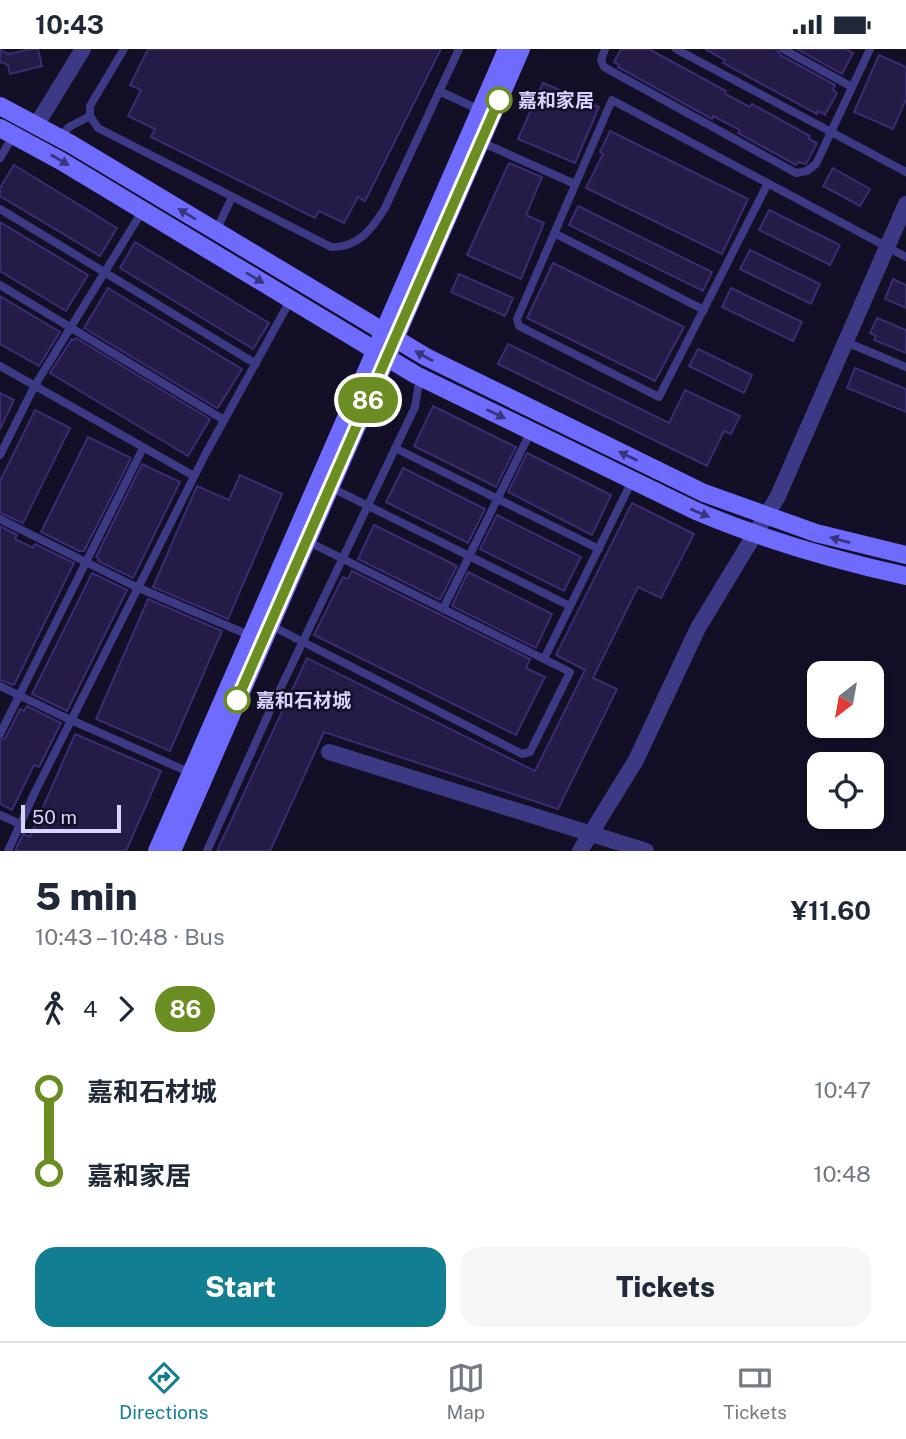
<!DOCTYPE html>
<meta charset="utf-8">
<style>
:root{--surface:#fff;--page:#f6f6f7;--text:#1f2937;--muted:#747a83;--line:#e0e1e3;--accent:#117e91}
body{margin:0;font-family:"Public Sans","Noto Sans SC",sans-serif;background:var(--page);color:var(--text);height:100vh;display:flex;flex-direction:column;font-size:26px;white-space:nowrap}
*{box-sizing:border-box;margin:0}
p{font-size:23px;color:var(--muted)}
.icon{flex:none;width:38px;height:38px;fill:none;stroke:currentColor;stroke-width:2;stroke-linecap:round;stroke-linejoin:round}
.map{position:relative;height:802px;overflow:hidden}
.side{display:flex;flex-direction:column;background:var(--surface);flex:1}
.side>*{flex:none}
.badge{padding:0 14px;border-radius:23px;font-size:24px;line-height:46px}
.needle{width:46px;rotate:211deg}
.fabs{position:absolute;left:807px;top:612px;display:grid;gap:14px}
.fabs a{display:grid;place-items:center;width:77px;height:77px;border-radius:14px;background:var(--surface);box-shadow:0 4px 10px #0003;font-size:35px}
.scale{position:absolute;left:21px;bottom:18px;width:100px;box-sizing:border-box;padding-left:7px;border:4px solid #d9d4ff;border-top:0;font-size:19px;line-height:24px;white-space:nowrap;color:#d9d4ff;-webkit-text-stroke:5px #130f26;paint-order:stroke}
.map>.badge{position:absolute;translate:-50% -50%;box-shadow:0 0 0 4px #fff}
.legs{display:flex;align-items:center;gap:10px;height:77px;padding:0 35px;font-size:23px}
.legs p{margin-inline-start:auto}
.overview{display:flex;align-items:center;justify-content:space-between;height:119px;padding:0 35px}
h1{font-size:38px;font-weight:800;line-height:52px}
.primary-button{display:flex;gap:14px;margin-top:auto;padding:14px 35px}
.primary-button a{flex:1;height:80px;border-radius:21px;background:var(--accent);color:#fff;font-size:28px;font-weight:800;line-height:80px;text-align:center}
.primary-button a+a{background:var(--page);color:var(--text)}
ul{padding:0 35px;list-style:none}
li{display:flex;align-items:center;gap:24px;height:84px;font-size:26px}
li i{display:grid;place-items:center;width:10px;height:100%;margin:0 9px;background:currentColor}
li i::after{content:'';width:18px;height:18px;margin:-9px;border:5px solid;border-radius:50%;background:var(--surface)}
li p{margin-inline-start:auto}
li:first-child i{background:linear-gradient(#0000 50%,currentColor 0)}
li:last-child i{background:linear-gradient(currentColor 50%,#0000 0)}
.status{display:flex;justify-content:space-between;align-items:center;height:49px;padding:0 35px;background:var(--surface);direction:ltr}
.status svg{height:19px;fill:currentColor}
.tab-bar{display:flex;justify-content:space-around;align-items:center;height:98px;border-top:2px solid var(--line);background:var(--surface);font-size:19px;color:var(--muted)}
.tab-bar a{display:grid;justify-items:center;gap:4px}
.tab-bar .active{color:var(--accent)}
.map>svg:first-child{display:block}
.building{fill:#241b47;stroke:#3b2d73;stroke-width:2}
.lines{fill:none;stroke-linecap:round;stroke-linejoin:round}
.lane{stroke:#3d3a85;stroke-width:8}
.street{stroke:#3d3a85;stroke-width:16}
.secondary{stroke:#6f6bff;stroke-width:18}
.oneway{fill:#38347d}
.line-1-casing{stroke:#fff;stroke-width:16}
.line-1{stroke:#6b8e23;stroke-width:10}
.stop-1-dot{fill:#fff;stroke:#6b8e23;stroke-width:3.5}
.labels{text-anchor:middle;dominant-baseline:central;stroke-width:5;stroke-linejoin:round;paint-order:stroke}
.stop-label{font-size:19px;font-weight:bold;fill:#d9d4ff;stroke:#130f26;text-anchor:start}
</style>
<div class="status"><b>10:43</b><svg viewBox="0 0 49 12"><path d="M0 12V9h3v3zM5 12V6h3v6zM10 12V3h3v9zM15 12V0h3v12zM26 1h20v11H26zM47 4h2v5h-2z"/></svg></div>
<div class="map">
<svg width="906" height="802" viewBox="0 0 906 802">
<rect width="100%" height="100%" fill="#130f26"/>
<g class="building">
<path d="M31 0H38L42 17 10 25 8 16 0 13V1L9 5Z"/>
<path d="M148 0H441L365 152 358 148 344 174 319 162 315 169 151 88 155 80 128 67 141 41 130 36Z"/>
<path d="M621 0H649L726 42 725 45 750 58 752 55 810 87 809 90 817 94 806 115 798 113 796 116 738 84 740 81 713 67 712 70 618 18 619 16 614 13Z"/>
<path d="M705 0H777L780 6 835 36 833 41 837 44 825 66 818 62 817 65 723 14 725 11Z"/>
<path d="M797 0H846L853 4 842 25Z"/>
<path d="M879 6 906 18V50L893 80 854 63Z"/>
<path d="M543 34 599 58 575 114 518 90Z"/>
<path d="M610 82 748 150 722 205 586 139 603 105 600 103Z"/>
<path d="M509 114 542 128 526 166 544 174 521 230 467 206Z"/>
<path d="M14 116 117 179 100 207 0 147V139Z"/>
<path d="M833 119 870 140 860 157 823 137Z"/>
<path d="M578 157 712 223 703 242 569 176Z"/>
<path d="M769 161 840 196 830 216 759 181Z"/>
<path d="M0 173 88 226 66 262 0 222Z"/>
<path d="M135 193 269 274 253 300 120 219Z"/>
<path d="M750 201 820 235 811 255 740 220Z"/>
<path d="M553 214 684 278 655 332 527 269Z"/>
<path d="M459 225 513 249 505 267 451 243Z"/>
<path d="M893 230 906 236V259L885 250Z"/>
<path d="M108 239 242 320 219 357 217 359 84 279Z"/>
<path d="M731 239 802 273 793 292 722 258Z"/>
<path d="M0 247 60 283 39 317 0 295Z"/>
<path d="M877 269 906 281V304L874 291 876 287 870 284Z"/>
<path d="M76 289 210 370 188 407 50 324 72 290 74 291Z"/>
<path d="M508 295 669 374 685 341 740 367 731 385 724 382 707 417 498 315Z"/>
<path d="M698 300 752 326 744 344 689 317Z"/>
<path d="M855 319 906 340V363L847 339Z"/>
<path d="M0 344 14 351 0 380Z"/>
<path d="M433 357 516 398 496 438 414 397Z"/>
<path d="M35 361 70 379 23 474 0 464V432Z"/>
<path d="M88 388 131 409 84 502H79L41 483Z"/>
<path d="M527 404 611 446 592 486 508 443Z"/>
<path d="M142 415 180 433 133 529 98 512 99 510 96 508Z"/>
<path d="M403 419 485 460 468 494 386 453Z"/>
<path d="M240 426 282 445 228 570 153 538 197 437 229 451Z"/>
<path d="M632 454 694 485 661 549 638 538 593 629 617 640 558 760 324 683 270 802H217L307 609 535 722 585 621 556 606Z"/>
<path d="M497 466 581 508 564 542 480 500Z"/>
<path d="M374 476 457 517 440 551 358 510Z"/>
<path d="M0 477 17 486 15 490 33 499 35 495 74 514 14 636 0 631Z"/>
<path d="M352 522 530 610 526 619 545 628 516 686 314 586 343 528 348 530Z"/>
<path d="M468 523 552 565 536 599 452 557Z"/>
<path d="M92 524 127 541 67 662 32 645Z"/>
<path d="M148 550 222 582 170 702 96 670Z"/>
<path d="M27 657 61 674 39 718 34 716 12 761 0 755V691L6 688 20 660 24 662Z"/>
<path d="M75 685 161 722 126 802H15L23 785 30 788Z"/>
</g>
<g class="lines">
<g class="lane">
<path d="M124 0 90 57V67L98 79 331 198C358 199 372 180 385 159L459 0"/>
<path d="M605 0 601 11 604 18 796 124 807 122 816 115 870 0"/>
<path d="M676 0 906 123"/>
<path d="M783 0 852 38"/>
<path d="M439 42 480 61"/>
<path d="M60 88 69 78 90 67"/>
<path d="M481 93 575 135"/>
<path d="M0 109 13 87"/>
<path d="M768 134 659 348 519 277 517 270 612 51 906 208"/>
<path d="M0 160 256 315"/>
<path d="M216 182 232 148"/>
<path d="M554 184 704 261"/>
<path d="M0 236 224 371"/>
<path d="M846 293 906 318"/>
<path d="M0 317 194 427"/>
<path d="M395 399 599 500"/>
<path d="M0 406 34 338 143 161"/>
<path d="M330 438 570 557"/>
<path d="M0 470 132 536 251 587"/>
<path d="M443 560 531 382"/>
<path d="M270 576 522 705 530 703 570 623 307 492"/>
<path d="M544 610 632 432"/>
<path d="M0 637 62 667 191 724"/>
<path d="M0 685 143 399"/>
<path d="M0 766 20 775"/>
<path d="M8 802 35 743 206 404 291 250"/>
<path d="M207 802 273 655 415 358 420 327"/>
</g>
<g class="street">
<path d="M37 75 83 0"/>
<path d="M329 703 646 802"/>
<path d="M580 802 636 711 698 579 778 447 906 155"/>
</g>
<g class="secondary">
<path d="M0 57 71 95 426 308 704 444 816 484 906 506"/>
<path d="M0 79 61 112 416 326 696 462C764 491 834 511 906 527"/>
<path d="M157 802 507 0"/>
<path d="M172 802 521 0"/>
</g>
</g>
<defs><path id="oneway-solid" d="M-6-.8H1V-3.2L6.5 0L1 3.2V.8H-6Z" transform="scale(1.75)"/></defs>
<g class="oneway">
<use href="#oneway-solid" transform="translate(60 111) rotate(30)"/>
<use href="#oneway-solid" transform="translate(187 165) rotate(-149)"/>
<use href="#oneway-solid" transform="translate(255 229) rotate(31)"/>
<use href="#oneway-solid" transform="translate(424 307) rotate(-151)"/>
<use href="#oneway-solid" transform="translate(496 365) rotate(26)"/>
<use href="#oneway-solid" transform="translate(628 407) rotate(-154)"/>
<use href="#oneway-solid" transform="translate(700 464) rotate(23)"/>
<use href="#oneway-solid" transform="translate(840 491) rotate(-165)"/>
</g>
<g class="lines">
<g class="line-1-casing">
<path id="line-1" d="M237 651 499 51"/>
</g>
<use href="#line-1" class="line-1"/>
</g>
<g class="stop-1-dot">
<circle cx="499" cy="51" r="12"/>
<circle cx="237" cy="651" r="12"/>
</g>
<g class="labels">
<g class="stop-label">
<text x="518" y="51">嘉和家居</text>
<text x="256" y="651">嘉和石材城</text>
</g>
</g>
</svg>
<div class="fabs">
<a><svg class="needle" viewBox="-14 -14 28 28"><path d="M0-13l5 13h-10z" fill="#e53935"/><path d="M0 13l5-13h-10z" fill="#747a83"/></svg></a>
<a><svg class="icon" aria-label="locate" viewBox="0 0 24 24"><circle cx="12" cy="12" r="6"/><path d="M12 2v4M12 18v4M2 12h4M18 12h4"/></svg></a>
</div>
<div class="scale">50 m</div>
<b class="badge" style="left:368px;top:351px;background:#6b8e23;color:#fff">86</b>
</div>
<section class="side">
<div class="overview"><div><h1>5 min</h1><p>10:43 – 10:48 · Bus</p></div><b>¥11.60</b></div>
<div class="legs"><svg class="icon" aria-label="walk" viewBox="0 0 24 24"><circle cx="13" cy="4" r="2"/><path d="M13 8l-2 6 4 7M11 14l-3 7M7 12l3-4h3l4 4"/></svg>4<svg class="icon" aria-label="forward" viewBox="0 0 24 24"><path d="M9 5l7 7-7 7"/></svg><b class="badge" style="background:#6b8e23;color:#fff">86</b></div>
<ul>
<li><i style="color:#6b8e23"></i><b>嘉和石材城</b><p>10:47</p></li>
<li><i style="color:#6b8e23"></i><b>嘉和家居</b><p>10:48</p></li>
</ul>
<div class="primary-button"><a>Start</a><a>Tickets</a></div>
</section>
<nav class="tab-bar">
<a class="active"><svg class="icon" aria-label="directions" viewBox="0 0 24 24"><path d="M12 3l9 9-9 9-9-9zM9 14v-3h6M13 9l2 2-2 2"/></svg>Directions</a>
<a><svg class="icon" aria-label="map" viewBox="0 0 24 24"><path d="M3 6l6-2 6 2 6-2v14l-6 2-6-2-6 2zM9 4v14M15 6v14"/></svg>Map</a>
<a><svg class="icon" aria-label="tickets" viewBox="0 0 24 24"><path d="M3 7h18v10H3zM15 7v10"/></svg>Tickets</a>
</nav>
